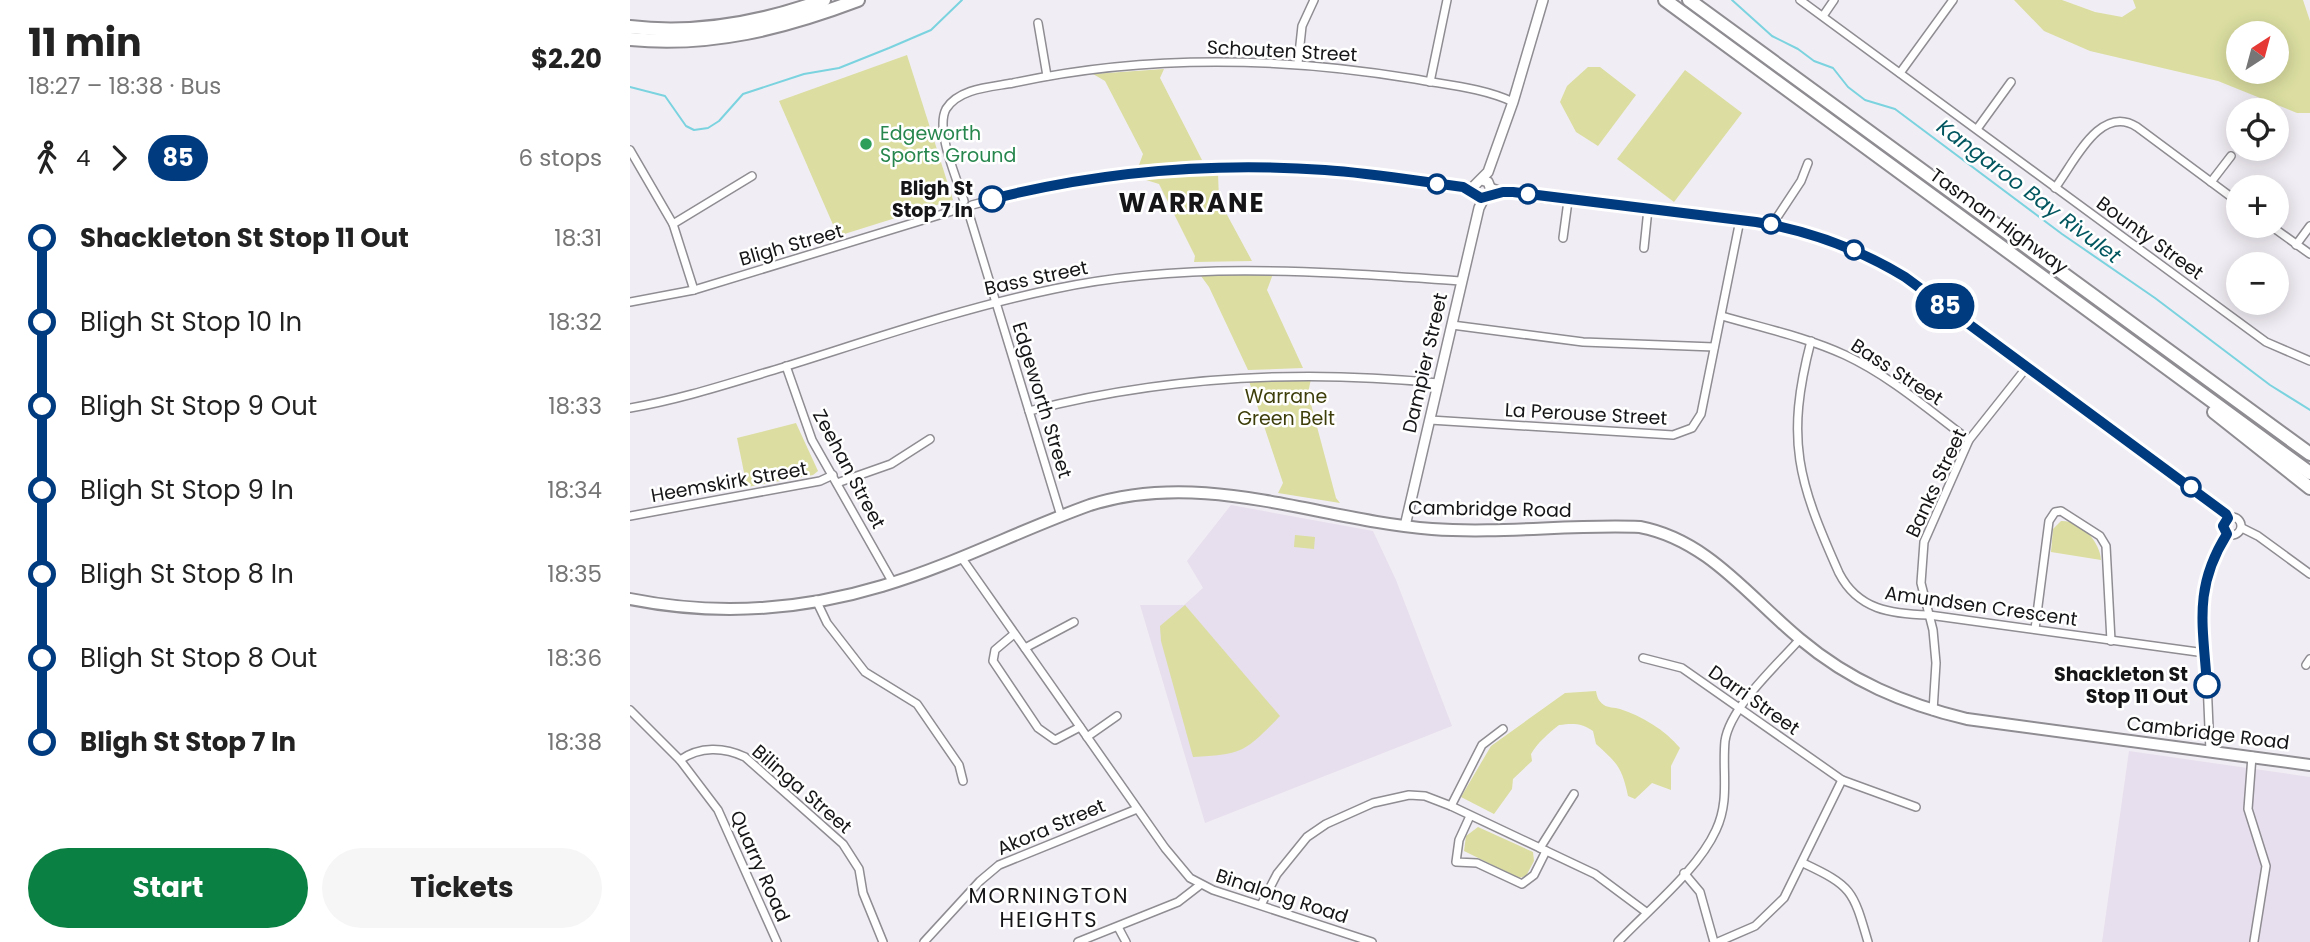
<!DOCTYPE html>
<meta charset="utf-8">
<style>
:root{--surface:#fff;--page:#f6f6f6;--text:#222;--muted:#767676;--accent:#0b8043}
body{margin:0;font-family:Poppins,sans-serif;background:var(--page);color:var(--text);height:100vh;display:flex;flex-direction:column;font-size:26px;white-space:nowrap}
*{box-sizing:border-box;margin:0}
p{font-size:23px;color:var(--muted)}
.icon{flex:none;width:38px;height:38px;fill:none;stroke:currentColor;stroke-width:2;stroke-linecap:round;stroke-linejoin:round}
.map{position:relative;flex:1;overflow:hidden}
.sheet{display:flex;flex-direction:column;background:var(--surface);width:630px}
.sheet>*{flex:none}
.badge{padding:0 14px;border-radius:23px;font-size:24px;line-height:46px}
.needle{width:46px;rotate:36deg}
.controls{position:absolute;left:1596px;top:21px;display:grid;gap:14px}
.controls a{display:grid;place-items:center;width:63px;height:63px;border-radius:50%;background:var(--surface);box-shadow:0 4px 18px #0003;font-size:35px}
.map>.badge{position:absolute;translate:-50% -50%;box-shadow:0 0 0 4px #fff}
.legs{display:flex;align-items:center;gap:10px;height:77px;padding:0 28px;font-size:23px}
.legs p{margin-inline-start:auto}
.overview{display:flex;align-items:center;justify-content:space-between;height:119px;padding:0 28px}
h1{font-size:38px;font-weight:700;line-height:52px}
.button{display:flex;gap:14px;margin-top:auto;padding:14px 28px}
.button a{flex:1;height:80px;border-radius:42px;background:var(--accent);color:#fff;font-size:28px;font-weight:700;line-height:80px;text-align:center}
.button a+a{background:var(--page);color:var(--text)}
ul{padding:0 28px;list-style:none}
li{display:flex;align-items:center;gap:24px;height:84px;font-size:26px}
li i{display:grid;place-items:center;width:10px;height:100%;margin:0 9px;background:currentColor}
li i::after{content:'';width:18px;height:18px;margin:-9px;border:5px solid;border-radius:50%;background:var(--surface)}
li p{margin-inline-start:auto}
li:first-child i{background:linear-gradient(#0000 50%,currentColor 0)}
li:last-child i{background:linear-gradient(currentColor 50%,#0000 0)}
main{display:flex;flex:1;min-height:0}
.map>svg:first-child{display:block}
.built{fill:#e7dfed}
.green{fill:#dbdea0;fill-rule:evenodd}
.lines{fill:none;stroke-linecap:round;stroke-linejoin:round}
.stream{stroke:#7ad3df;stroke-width:2}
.minor-casing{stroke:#8f8c92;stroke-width:10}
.tertiary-casing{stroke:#8f8c92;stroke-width:12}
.secondary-casing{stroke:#8f8c92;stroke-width:14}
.motorway-casing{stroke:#8f8c92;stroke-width:16}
.minor{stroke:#fff;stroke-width:7}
.tertiary{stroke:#fff;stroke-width:9}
.secondary{stroke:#fff;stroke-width:10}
.motorway{stroke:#fff;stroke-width:12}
.line-1-casing{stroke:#fff;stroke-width:16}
.line-1{stroke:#003b80;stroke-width:10}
.leisure-dot{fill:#2e9e5b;stroke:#fff;stroke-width:2.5}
.stop-1-dot{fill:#fff;stroke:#003b80;stroke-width:3.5}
.labels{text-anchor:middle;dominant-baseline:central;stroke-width:5;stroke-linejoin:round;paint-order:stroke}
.street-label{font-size:19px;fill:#151416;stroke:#fff}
.leisure-label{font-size:19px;fill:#27864d;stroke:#fff;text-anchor:start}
.stop-label{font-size:19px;font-weight:bold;fill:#151416;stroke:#fff;text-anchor:end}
.park-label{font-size:19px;fill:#3d3e0a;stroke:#fff}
.water-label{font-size:21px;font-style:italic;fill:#02565f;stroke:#fff}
.neighbourhood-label{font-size:21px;letter-spacing:2px;fill:#151416;stroke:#fff}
.district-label{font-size:26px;font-weight:bold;letter-spacing:2px;fill:#151416;stroke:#fff}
</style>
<main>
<section class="sheet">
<div class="overview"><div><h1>11 min</h1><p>18:27 – 18:38 · Bus</p></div><b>$2.20</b></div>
<div class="legs"><svg class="icon" aria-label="walk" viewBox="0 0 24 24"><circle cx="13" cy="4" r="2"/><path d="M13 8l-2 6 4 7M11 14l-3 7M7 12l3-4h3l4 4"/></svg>4<svg class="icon" aria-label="forward" viewBox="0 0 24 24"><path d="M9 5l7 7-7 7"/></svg><b class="badge" style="background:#003b80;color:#fff">85</b><p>6 stops</p></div>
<ul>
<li><i style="color:#003b80"></i><b>Shackleton St Stop 11 Out</b><p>18:31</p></li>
<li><i style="color:#003b80"></i><span>Bligh St Stop 10 In</span><p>18:32</p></li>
<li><i style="color:#003b80"></i><span>Bligh St Stop 9 Out</span><p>18:33</p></li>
<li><i style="color:#003b80"></i><span>Bligh St Stop 9 In</span><p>18:34</p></li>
<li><i style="color:#003b80"></i><span>Bligh St Stop 8 In</span><p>18:35</p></li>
<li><i style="color:#003b80"></i><span>Bligh St Stop 8 Out</span><p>18:36</p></li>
<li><i style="color:#003b80"></i><b>Bligh St Stop 7 In</b><p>18:38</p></li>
</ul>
<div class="button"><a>Start</a><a>Tickets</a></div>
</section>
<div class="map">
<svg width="1680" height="942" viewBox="0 0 1680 942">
<rect width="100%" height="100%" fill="#f1edf4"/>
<g class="built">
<path d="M601 505 743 531 766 580 822 726 575 823 510 605H554L573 588 557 561Z"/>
<path d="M1499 751 1680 777V942H1472Z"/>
</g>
<g class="green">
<path d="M1384 0H1432L1465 12 1492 17 1506 8 1503 0H1673L1680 21V113H1667L1588 81 1460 51 1414 31ZM1608 33H1647V72H1608Z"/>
<path d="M277 55 323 200 208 236 149 101Z"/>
<path d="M958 67H970L1006 95 968 146 946 132 930 102 937 86Z"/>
<path d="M534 69 530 78 572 160 509 165 513 154 475 81 463 74Z"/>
<path d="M1055 70 1112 113 1044 202 987 159Z"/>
<path d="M576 173H588L589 200 622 261 564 262 565 256 529 184 516 180V177L571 176Z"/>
<path d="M643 274 637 290 673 368 618 370 579 287 571 276Z"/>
<path d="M681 379 678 393 706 498 710 503 648 493 653 483 619 381Z"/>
<path d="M166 423 188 471 183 475 117 487 107 438Z"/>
<path d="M1431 521C1451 520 1470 542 1471 560L1421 552 1423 529Z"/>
<path d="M665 535 685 537 684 549 664 547Z"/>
<path d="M555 605 650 716C615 752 613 754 563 757L531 641 530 626Z"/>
<path d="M966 691C967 696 968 701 974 705 978 708 984 707 990 709 1012 716 1035 730 1050 748L1041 766V790L1022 783 1005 799 998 796C992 767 987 763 966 744L963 731C952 723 943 723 929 725 919 733 907 743 901 754L902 761 883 779 882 789 864 814 831 797 861 746 935 693Z"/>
<path d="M848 827 903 852 904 861 896 876 889 878 834 851 836 836Z"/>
</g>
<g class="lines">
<g class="stream">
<path d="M1102 0 1142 36 1168 49 1184 61 1203 68 1218 87 1235 100 1265 109 1432 234 1525 298 1640 385 1680 410"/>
<path d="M0 87 35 96 56 126 64 130 78 128 89 121 113 94 174 74 209 68 259 48 301 30 332 0"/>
</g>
<g class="minor-casing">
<g id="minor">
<path d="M1170 0 1636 342 1680 361"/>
<path d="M1193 16 1204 0"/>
<path d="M408 23 417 76"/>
<path d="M668 63 672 26 684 0"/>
<path d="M1270 73 1323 0"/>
<path d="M800 82 817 0"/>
<path d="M1347 129 1381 82"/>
<path d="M0 150 43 224 64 290"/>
<path d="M1581 182 1601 156"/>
<path d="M860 187C891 199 938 201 971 204 1077 216 1183 220 1275 277L1593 510 1598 518"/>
<path d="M1425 188C1444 163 1470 103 1507 127L1608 202"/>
<path d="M334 201C327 179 305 130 316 109 329 88 362 87 383 83 516 54 652 57 785 79 817 85 853 88 883 102"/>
<path d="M342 205C477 168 610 159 748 176 779 180 814 181 843 190"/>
<path d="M339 214 431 516"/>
<path d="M43 224 122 176"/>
<path d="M1142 225 1171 181 1178 163"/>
<path d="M1641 226 1680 254"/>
<path d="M933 238 938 201"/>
<path d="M1666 245 1680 226"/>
<path d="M1014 248 1018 209"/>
<path d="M0 302 64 290 329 209"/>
<path d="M1092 316C1133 328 1176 337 1215 355 1260 376 1299 410 1339 440"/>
<path d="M822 325 953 342 1084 347"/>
<path d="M1181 341C1155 441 1168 481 1209 573 1228 610 1261 614 1299 615L1575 653"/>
<path d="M156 366 182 440 263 583"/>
<path d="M0 408C53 399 103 382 154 367 243 339 332 308 424 289 559 260 696 272 832 281"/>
<path d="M399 411C535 376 669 369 808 383"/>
<path d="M800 420 1043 435 1062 428 1071 414 1110 220"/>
<path d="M207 483 261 464 300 439"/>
<path d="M0 516 190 481 203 475"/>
<circle cx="1602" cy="526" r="9"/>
<path d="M1612 528 1628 536 1680 574"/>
<path d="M331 557 535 848 560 878 583 890 742 942"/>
<path d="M186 600 197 623 235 672 287 704 329 765 333 781"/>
<path d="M1405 629 1419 521 1425 512 1431 511 1470 536 1476 546 1481 641"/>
<path d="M384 634 365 650 363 661 408 728 425 740 450 727"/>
<path d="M395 648 444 622"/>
<path d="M1013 658 1052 668 1212 780 1286 807"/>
<path d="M1676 665 1680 659"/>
<path d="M0 710 50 760 88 810 147 942"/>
<path d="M1303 711 1306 663 1303 630 1291 583 1294 542 1339 440 1397 367"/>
<path d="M457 737 487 716"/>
<path d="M1580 751 1573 587 1580 562 1597 534"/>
<path d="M1622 756 1618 809 1636 866 1624 941"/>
<path d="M50 760C70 746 94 747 115 757L213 844 229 869 233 893 253 942"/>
<path d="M821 806 852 745 873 729"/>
<path d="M840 816 829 840 826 862 847 863 892 884 904 875 916 851"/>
<path d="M910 848 944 794"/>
<path d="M1173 863C1222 886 1223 890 1238 942"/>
<path d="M1054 873 1070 892 1084 942"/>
<path d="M631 905 647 874 677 837 696 824 743 803 779 795 795 796 821 806 965 874 1016 912"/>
<path d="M488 927 496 942"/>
<path d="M294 942 350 881 369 865 507 809"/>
<path d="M448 942 548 902 570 885"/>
<path d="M988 942C1018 910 1068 870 1086 830 1100 800 1092 773 1095 741 1100 707 1147 665 1170 639"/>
<path d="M1088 942 1125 926 1154 898 1212 780"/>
</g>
</g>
<g class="tertiary-casing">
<g id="tertiary">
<path d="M852 180 858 182 861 190 857 197 851 198 844 193 843 187 858 172 883 102 913 0"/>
<path d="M775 526 849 208 854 198"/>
</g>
</g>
<g class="secondary-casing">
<path id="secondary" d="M0 599C85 616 169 611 252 586 323 565 390 530 460 505 575 469 688 520 802 529 871 534 941 524 1010 527 1078 540 1119 597 1170 639 1220 681 1274 704 1337 719L1680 765"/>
</g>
<g class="motorway-casing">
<g id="motorway">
<path d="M1035 0 1680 473"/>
<path d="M1059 0 1680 454"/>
<path d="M0 27C67 35 131 23 194 0"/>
<path d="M0 39C80 47 154 28 228 0"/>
<path d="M1584 412 1680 488"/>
</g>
</g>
<use href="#minor" class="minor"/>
<use href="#tertiary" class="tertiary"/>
<use href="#secondary" class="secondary"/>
<use href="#motorway" class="motorway"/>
</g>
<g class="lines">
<g class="line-1-casing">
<path id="line-1" d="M362 199C473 171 582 162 695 170 741 173 787 181 833 187L851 198 873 192H883L1126 222C1180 231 1229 249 1275 277L1596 514 1598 518 1593 526 1597 534C1563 588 1573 625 1577 685"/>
</g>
<use href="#line-1" class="line-1"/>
</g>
<circle class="leisure-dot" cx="236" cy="144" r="7"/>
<g class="stop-1-dot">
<circle cx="807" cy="184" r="9"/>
<circle cx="898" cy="194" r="9"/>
<circle cx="362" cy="199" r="12"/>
<circle cx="1141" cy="224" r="9"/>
<circle cx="1224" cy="250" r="9"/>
<circle cx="1561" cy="487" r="9"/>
<circle cx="1577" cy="685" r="12"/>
</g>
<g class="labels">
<g class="street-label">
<text transform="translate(652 51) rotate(3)">Schouten Street</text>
<text transform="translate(1369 221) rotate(36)">Tasman Highway</text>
<text transform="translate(1520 238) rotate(36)">Bounty Street</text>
<text transform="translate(161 245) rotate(-16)">Bligh Street</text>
<text transform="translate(406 278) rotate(-12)">Bass Street</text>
<text transform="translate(795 363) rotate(-77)">Dampier Street</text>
<text transform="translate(1267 372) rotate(33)">Bass Street</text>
<text transform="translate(412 400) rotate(73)">Edgeworth Street</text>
<text transform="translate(956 414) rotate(3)">La Perouse Street</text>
<text transform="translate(219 469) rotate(62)">Zeehan Street</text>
<text transform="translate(99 482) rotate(-10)">Heemskirk Street</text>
<text transform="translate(1306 483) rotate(-65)">Banks Street</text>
<text transform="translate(860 509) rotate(1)">Cambridge Road</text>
<text transform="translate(1351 606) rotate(8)">Amundsen Crescent</text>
<text transform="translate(1124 700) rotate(35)">Darri Street</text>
<text transform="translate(1578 733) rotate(7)">Cambridge Road</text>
<text transform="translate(172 789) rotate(41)">Bilinga Street</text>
<text transform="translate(421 827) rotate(-23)">Akora Street</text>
<text transform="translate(130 866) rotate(66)">Quarry Road</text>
<text transform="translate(652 896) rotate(18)">Binalong Road</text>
</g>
<g class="leisure-label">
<text x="250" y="133">Edgeworth<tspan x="250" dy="22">Sports Ground</tspan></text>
</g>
<g class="stop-label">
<text x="343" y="188">Bligh St<tspan x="343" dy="22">Stop 7 In</tspan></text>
<text x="1558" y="674">Shackleton St<tspan x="1558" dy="22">Stop 11 Out</tspan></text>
</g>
<g class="park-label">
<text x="656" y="396">Warrane<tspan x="656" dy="22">Green Belt</tspan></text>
</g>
<g class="water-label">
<text transform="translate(1399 191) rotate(37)">Kangaroo Bay Rivulet</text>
</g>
<g class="neighbourhood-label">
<text x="419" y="895">MORNINGTON<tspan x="419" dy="24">HEIGHTS</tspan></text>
</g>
<g class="district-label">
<text x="562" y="203">WARRANE</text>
</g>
</g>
</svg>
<div class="controls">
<a><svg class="needle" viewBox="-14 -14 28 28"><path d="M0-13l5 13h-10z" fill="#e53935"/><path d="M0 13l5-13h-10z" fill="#767676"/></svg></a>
<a><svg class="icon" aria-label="locate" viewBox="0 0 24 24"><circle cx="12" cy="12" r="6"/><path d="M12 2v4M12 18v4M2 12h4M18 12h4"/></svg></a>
<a>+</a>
<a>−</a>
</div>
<b class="badge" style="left:1315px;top:306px;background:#003b80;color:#fff">85</b>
</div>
</main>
